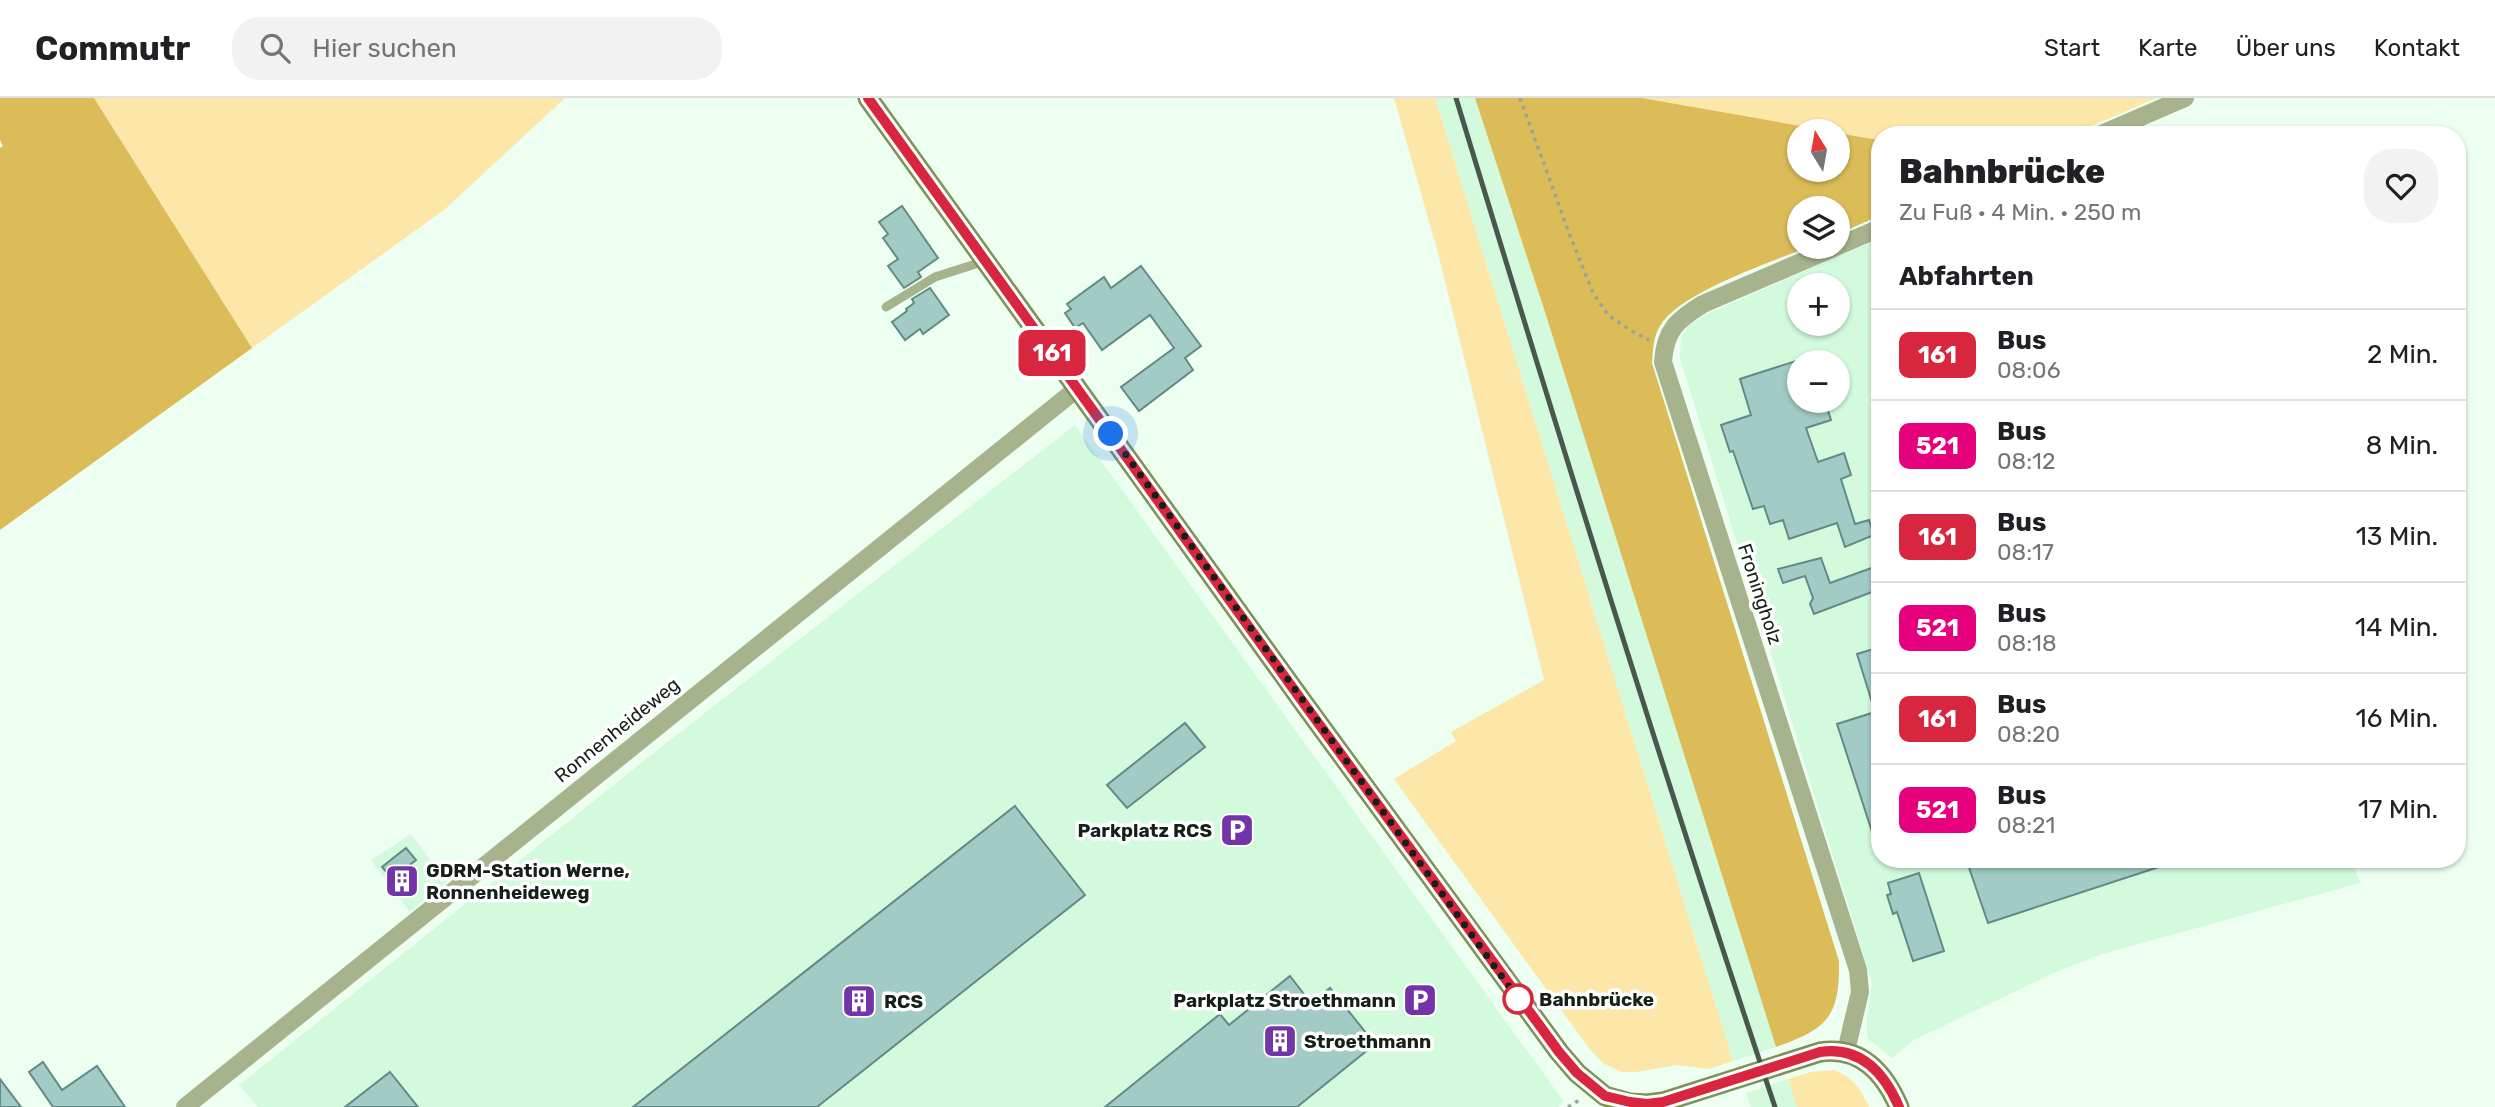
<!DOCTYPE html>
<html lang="de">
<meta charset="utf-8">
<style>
:root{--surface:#fff;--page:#f2f2f2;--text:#202124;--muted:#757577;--line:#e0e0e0}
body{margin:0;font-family:Rubik,sans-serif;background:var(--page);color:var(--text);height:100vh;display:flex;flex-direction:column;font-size:26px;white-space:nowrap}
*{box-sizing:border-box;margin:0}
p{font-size:23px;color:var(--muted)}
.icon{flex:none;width:38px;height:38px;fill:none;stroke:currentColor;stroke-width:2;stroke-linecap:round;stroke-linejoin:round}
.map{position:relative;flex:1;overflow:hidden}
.panel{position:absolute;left:1871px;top:28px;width:595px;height:742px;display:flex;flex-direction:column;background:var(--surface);border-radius:28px;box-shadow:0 2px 5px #0004}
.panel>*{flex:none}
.badge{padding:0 14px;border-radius:10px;font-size:24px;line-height:46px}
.needle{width:46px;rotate:349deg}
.buttons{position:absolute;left:1787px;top:21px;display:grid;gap:14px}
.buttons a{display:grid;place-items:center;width:63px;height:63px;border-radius:50%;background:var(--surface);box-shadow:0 2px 5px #0004;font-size:35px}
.you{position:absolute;width:35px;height:35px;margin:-18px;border:5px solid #fff;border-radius:50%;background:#1a73e8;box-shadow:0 0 0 10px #1a73e833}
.map>.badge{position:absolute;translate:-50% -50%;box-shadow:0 0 0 4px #fff}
h2{padding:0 28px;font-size:26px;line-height:63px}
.round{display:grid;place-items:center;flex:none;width:74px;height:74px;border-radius:28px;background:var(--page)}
.overview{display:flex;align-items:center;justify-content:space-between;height:119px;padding:0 28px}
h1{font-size:33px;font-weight:800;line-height:52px}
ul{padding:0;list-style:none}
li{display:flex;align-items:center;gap:21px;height:91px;padding:0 28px;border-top:2px solid var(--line)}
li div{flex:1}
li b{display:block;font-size:26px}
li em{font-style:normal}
li .badge{min-width:77px;font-weight:700;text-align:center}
header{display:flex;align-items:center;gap:42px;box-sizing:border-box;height:98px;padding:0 35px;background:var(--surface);border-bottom:2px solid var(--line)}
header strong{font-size:33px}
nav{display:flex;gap:38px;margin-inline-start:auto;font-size:24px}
.search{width:490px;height:63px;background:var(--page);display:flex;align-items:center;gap:18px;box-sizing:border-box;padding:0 24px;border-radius:28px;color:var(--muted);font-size:26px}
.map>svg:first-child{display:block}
.built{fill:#d3fadd;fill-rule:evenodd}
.green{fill:#fce7a8}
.forest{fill:#dbbc58}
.building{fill:#a1cbc4;stroke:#638b85;stroke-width:2}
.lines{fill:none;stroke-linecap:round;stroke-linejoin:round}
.path{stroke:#95a599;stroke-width:3.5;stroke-dasharray:3.5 5;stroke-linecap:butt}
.lane{stroke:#a6b38c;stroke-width:9}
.street{stroke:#a6b38c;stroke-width:18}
.secondary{stroke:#7f9156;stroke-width:21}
.rail{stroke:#4a574d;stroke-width:5}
.line-casing{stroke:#fff;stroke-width:16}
.line{stroke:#d7263d;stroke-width:10}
.walk{stroke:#152018;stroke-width:7;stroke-dasharray:0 12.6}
.stop-dot{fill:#fff;stroke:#d7263d;stroke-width:3.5}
.labels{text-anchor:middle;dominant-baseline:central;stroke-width:7;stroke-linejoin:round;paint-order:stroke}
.street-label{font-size:19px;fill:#152018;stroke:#fff}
.poi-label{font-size:19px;font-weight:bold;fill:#152018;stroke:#fff;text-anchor:start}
.stop-label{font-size:19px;font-weight:bold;fill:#152018;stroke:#fff;text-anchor:start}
</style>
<header>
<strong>Commutr</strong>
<div class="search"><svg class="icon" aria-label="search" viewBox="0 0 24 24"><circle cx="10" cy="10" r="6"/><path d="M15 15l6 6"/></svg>Hier suchen</div>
<nav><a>Start</a><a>Karte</a><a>Über uns</a><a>Kontakt</a></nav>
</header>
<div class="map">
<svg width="2495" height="1009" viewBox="0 0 2495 1009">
<rect width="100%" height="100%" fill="#ecfff0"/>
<g class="built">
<path d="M1435 0H1475L1545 214 1776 949 1733 963Z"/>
<path d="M1879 140 1880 761H2352L2360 785 2102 856 2056 874 1914 942 1892 960 1867 940V921L1872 885 1680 260 1681 239 1690 226 1707 216ZM1799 187H1838V226H1799ZM1799 264H1838V303H1799Z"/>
<path d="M1075 327 1564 1004 1558 1009H258L239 987 665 646Z"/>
<path d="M411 736 447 784 410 814 371 762Z"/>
<path d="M1788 981 1797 1009H1751L1746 995Z"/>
</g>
<g class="green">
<path d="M94 0H565L444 112 252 250Z"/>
<path d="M1394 0H1435L1733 963 1709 971 1677 967 1636 974H1621L1603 965 1588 949 1394 681 1456 643 1451 634 1544 582 1438 155Z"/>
<path d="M1642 0H2156L2071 37H1880L1879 42Z"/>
<path d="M1834 972C1855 981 1859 989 1869 1009H1797L1788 981 1811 974Z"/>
</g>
<g class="forest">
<path d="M0 0H94L252 250 0 432V50L3 48 0 42Z"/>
<path d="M1475 0H1642L1829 33H1799V72H1838V35L1879 42V118L1838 136V110H1799V149H1808C1770 165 1680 194 1660 228 1653 239 1653 253 1652 265L1839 863C1840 919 1827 931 1776 949L1545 214Z"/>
</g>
<g class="building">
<path d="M902 108 938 160 918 174 921 179 904 190 888 168 898 161 883 140 888 136 879 124Z"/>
<path d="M1141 168 1201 248 1185 260 1193 272 1139 313 1121 289 1174 250 1150 217 1102 252 1083 225 1075 230 1065 215 1071 211 1067 206 1104 179 1111 190Z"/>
<path d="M930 190 949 217 923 236 920 231 905 242 892 224 907 213 906 211 914 205 912 201Z"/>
<path d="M1799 262V303H1825L1831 322 1806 330 1818 364 1844 355 1851 377 1841 381 1855 426 1869 422 1874 437 1845 449 1837 425 1789 441 1783 422 1770 426 1764 408 1753 411 1733 353 1730 354 1721 327 1751 317 1740 281Z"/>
<path d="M1821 460 1830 485 1880 467V491L1814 516 1810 506 1813 500 1805 478 1783 485 1778 471Z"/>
<path d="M1880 549V748L1877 749 1837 626 1875 614 1857 556Z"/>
<path d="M1185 625 1205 649 1127 710 1107 687Z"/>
<path d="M1015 708 1085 797 817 1009H633Z"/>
<path d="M406 750 416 762 392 781 382 769Z"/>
<path d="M1966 761H2173L2174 764 1988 825Z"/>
<path d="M1919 775 1944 853 1913 863 1897 814 1893 816 1887 797 1891 796 1888 785Z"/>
<path d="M1290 878 1311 905 1330 890 1375 946 1297 1009H1105L1220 916 1229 927Z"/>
<path d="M43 964 62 992 97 968 125 1009H53L29 974Z"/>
<path d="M390 974 418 1009H345Z"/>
<path d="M0 981 21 1009H0Z"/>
</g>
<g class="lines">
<g class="path">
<path d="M1520 0 1571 140 1593 195 1608 217 1630 232 1649 242"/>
<path d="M1568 1009 1581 1001"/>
</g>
<path class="lane" d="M886 209 935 179 985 163"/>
<g class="street">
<path d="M2099 37 2185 0"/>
<path d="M1838 148 1880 130"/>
<path d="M1836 149 1703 206C1677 222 1665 232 1663 264L1858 872 1860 894 1846 953"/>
<path d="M185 1009 1078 290"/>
</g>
<path class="secondary" d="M868 0 1305 607 1559 954 1577 975 1605 998 1630 1005 1647 1006 1663 1004 1820 954C1860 948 1884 974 1899 1009"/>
<path class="rail" d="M1456 0C1559 338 1663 675 1775 1009"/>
</g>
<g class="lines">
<g class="line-casing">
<path id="line" d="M868 0 1305 607 1559 954 1577 975 1605 998 1630 1004 1647 1006 1663 1004 1820 954C1860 948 1884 974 1899 1009"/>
</g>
<use href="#line" class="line"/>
<path class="walk" d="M1111 336 1518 901"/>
</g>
<defs>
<g id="parking-square" transform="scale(1.75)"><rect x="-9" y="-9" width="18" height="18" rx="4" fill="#7334a9" stroke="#fff"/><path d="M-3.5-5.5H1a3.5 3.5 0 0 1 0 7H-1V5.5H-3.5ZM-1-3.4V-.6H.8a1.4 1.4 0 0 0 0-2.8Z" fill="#fff"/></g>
<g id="building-square" transform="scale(1.75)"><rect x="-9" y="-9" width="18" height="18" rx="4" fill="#7334a9" stroke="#fff"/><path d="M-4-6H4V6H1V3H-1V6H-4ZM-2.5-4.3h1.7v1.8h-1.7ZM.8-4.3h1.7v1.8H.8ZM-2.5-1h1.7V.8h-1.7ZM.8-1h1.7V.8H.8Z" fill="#fff"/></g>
</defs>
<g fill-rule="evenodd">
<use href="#parking-square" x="1237" y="732"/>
<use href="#building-square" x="402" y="783"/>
<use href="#parking-square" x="1420" y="902"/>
<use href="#building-square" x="859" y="903"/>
<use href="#building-square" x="1280" y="943"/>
</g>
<circle class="stop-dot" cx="1518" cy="901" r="14"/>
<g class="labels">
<g class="street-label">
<text transform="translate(1760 496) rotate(72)">Froningholz</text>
<text transform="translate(617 632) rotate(-39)">Ronnenheideweg</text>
</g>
<g class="poi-label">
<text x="1212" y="732" text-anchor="end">Parkplatz RCS</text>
<text x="426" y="772">GDRM-Station Werne,<tspan x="426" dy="22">Ronnenheideweg</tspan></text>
<text x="1396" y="902" text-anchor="end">Parkplatz Stroethmann</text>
<text x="884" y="903">RCS</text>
<text x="1304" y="943">Stroethmann</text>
</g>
<g class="stop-label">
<text x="1539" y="901">Bahnbrücke</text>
</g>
</g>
</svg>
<div class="buttons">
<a><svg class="needle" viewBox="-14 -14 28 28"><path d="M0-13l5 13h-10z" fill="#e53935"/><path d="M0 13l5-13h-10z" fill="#757577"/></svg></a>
<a><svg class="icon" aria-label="layers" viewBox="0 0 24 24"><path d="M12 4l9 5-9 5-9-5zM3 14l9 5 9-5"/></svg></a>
<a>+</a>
<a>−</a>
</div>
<div class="you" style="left:1111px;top:336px"></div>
<b class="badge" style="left:1052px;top:255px;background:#d7263d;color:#fff">161</b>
<section class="panel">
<div class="overview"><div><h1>Bahnbrücke</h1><p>Zu Fuß · 4 Min. · 250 m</p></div><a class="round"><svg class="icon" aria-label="heart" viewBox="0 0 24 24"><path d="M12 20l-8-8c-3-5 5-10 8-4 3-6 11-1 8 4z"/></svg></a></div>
<h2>Abfahrten</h2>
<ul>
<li><span class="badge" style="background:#d7263d;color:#fff">161</span><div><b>Bus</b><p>08:06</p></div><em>2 Min.</em></li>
<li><span class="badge" style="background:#e6007e;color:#fff">521</span><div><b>Bus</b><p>08:12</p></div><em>8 Min.</em></li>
<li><span class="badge" style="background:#d7263d;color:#fff">161</span><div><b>Bus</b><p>08:17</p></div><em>13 Min.</em></li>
<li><span class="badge" style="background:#e6007e;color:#fff">521</span><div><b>Bus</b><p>08:18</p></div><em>14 Min.</em></li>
<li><span class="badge" style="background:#d7263d;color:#fff">161</span><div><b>Bus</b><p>08:20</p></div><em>16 Min.</em></li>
<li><span class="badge" style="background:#e6007e;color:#fff">521</span><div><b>Bus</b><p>08:21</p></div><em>17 Min.</em></li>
</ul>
</section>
</div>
